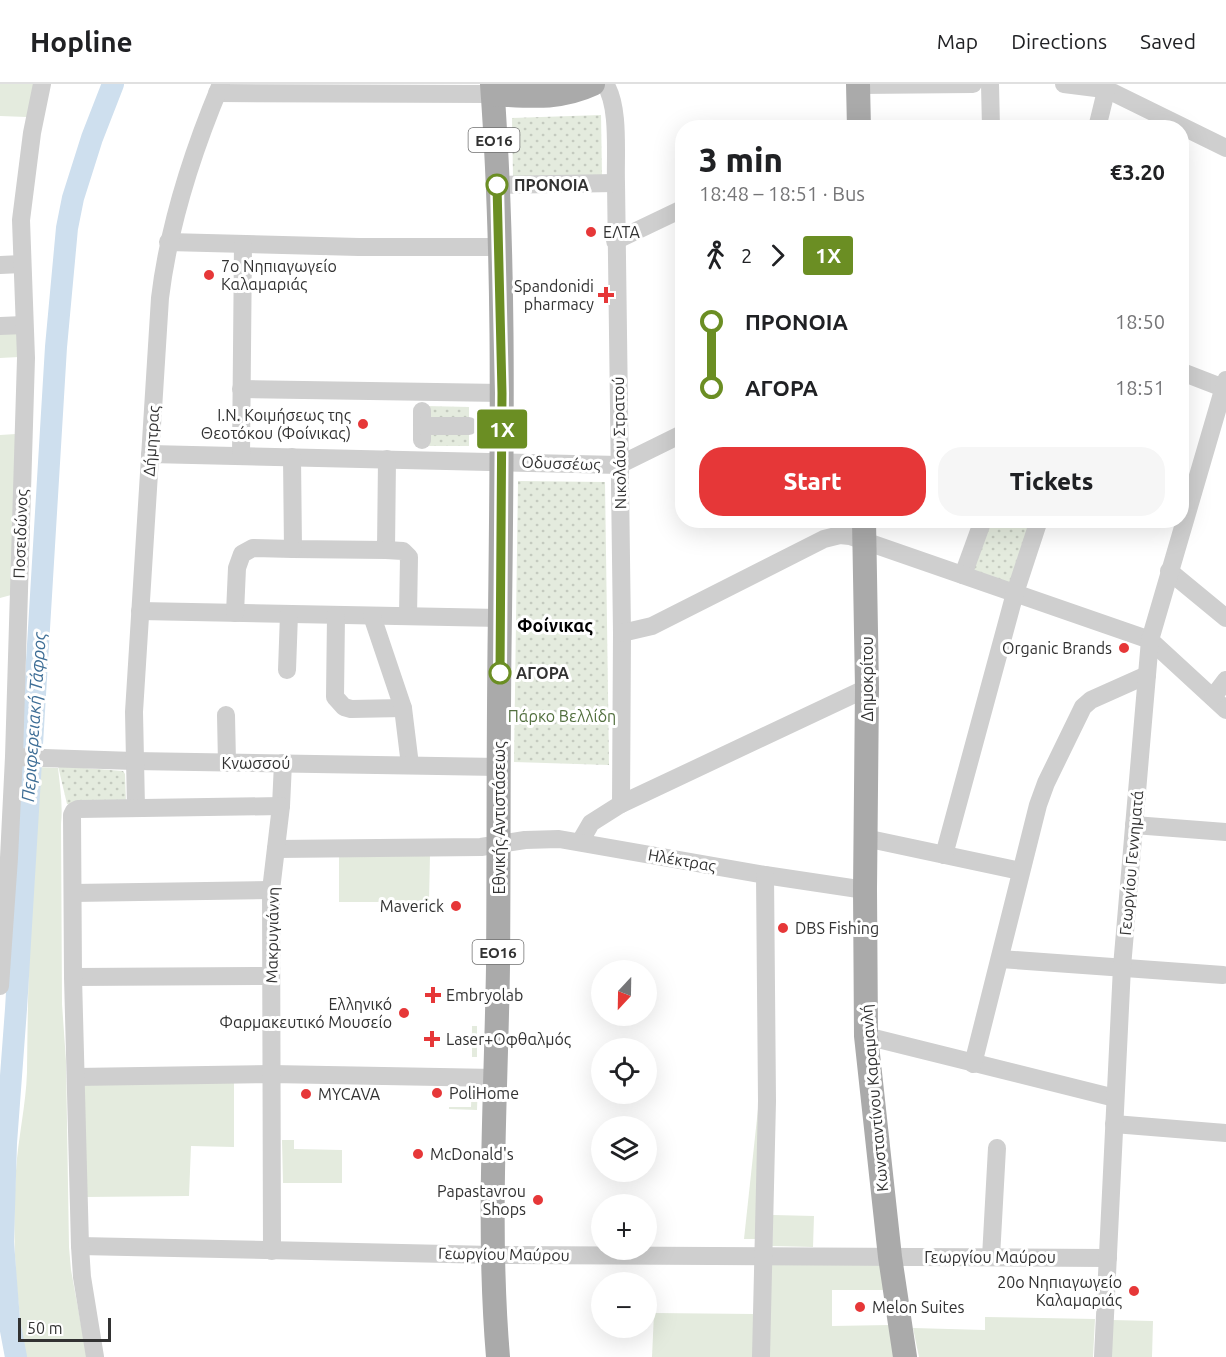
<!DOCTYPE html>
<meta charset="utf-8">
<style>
:root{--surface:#fff;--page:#f6f6f6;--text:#202124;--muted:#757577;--line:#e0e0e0;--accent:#e63738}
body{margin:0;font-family:Ubuntu,sans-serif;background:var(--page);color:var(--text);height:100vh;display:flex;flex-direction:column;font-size:22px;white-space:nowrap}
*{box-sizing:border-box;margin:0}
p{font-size:20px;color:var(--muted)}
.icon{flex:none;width:33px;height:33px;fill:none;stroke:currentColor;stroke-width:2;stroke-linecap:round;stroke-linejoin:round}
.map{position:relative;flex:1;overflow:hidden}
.drawer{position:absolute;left:675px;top:36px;width:514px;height:408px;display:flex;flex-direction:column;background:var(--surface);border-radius:24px;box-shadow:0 6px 24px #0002}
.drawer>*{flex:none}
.badge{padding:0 12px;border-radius:4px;font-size:21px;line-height:39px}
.needle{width:39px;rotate:202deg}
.buttons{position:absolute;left:591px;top:876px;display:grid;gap:12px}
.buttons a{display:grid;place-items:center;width:66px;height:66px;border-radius:50%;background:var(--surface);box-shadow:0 6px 24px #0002;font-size:30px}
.scale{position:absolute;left:18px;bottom:15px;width:93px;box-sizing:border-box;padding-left:6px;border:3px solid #323232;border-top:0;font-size:16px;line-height:21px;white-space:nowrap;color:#323232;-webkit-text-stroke:4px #fff;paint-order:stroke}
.map>.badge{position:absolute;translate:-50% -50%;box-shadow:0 0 0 3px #fff}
.legs{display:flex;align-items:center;gap:9px;height:66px;padding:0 24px;font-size:20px}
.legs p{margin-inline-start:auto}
.summary{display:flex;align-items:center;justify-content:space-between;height:102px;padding:0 24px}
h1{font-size:33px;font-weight:800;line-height:45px}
.button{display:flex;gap:12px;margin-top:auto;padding:12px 24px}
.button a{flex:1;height:69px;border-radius:24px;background:var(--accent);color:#fff;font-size:24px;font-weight:800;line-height:69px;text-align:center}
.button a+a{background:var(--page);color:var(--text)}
ul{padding:0 24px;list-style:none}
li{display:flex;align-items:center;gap:21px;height:66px;font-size:22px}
li i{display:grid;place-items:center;width:9px;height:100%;margin:0 8px;background:currentColor}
li i::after{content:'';width:15px;height:15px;margin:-8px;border:4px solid;border-radius:50%;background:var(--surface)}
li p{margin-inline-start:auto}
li:first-child i{background:linear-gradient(#0000 50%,currentColor 0)}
li:last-child i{background:linear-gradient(currentColor 50%,#0000 0)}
header{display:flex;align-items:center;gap:36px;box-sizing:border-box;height:84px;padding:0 30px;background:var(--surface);border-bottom:2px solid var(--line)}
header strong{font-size:28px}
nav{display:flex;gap:33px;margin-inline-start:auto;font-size:21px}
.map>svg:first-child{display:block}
.grass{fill:#e4ebde}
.park{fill:url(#park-dots)}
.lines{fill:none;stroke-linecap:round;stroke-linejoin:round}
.river{stroke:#cedfee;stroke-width:22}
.minor{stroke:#cfcfcf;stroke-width:18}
.major{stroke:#aaa;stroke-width:24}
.line-1-casing{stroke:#fff;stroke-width:14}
.line-1{stroke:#6b8e23;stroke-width:9}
.stop-1-dot{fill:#fff;stroke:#6b8e23;stroke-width:3}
.poi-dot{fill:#e63738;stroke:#fff;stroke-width:2}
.labels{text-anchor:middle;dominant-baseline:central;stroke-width:6;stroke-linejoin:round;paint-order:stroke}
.shield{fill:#fff;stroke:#707070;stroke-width:1.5}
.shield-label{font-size:15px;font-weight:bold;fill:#323232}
.stop-label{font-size:16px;font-weight:bold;fill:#323232;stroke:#fff;text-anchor:start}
.poi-label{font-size:16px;fill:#323232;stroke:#fff;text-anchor:start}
.street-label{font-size:16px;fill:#323232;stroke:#fff}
.park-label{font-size:16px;fill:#526f3e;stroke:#fff}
.neighbourhood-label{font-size:18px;font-weight:bold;fill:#000;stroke:#fff}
.water-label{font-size:18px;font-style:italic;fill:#3e6e96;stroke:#fff}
</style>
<header>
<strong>Hopline</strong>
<nav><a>Map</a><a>Directions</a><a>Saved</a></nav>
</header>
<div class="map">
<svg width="1226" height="1273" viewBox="0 0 1226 1273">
<defs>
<pattern id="park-dots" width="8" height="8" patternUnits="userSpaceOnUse" patternTransform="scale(1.5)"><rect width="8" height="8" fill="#e4ebde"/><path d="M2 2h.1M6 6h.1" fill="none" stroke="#c4cabf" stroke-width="1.8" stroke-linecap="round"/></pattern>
</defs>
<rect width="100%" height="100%" fill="#fff"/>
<g class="grass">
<path d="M0 0H35L27 33 0 32Z"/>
<path d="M0 246 17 248 19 273 0 274Z"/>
<path d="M16 350 11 511 0 514V351Z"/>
<path d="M38 683 58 684C60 702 63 721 61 740L62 920 66 977 69 1163 71 1186 87 1273H26C15 1212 12 1150 16 1087 18 1054 26 1021 27 988 28 886 31 785 38 683Z"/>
<path d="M339 769 430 771 429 818H339Z"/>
<rect x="472" y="942" width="5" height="31"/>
<path d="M234 996V1063L191 1062 189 1112 85 1113 83 997Z"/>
<path d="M478 996 477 1026 449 1025V1023H471L472 999Z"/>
<path d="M759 1016 758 1155H744Z"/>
<path d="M282 1056H294V1065L342 1066V1099H283Z"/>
<path d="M773 1131 814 1132 813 1163 772 1162Z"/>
<path d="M769 1177H881L885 1206H832V1242L890 1241 900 1273H768Z"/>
<path d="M654 1229 754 1230V1273H652Z"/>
<path d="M985 1233 1095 1235 1093 1273H919L913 1244 985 1246Z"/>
<path d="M1112 1236 1153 1237 1152 1273H1111Z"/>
</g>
<g class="park">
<path d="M601 31 602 92 513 93 512 34Z"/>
<path d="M426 322 469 323V338H430Z"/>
<path d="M430 347H469V362H426Z"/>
<path d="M518 397 605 398 609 681 514 678Z"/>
<path d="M988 437H1034L1011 503 970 489Z"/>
<path d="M58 682 123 687 125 690 126 719 67 720Z"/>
</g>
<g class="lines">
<path class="river" d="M16 1273 9 1236 3 1158 6 1059 16 925 56 263 67 144 73 114 92 54 113 0"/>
<g class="minor">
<path d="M605 0C620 22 615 72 616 99L622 549 621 720"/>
<path d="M990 0 991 44"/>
<path d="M1064 0 1096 4 1114 9 1226 64"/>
<path d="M858 1 973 0"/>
<path d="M217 9 493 10"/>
<path d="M1097 44 1106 7"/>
<path d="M497 101 616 99"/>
<path d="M615 157 682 125"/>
<path d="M168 158 359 163H499"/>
<path d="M0 181 22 180"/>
<path d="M0 242 24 241"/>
<path d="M1182 288 1226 305"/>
<path d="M241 305 502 309"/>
<path d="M422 327V356"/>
<path d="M422 342H469"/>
<path d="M150 370 619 381 682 350"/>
<path d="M241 372 243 160"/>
<path d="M292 373 293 465 386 466 387 375"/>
<path d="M386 466 403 467 409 473 408 532"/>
<path d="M1169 487 1226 534"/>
<path d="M963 491 983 436"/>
<path d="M140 527 500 534"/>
<path d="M235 529 237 484 242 470 253 464 293 465"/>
<path d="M336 531 335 613 344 623 351 625 403 624"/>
<path d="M372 532 403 624 410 681"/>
<path d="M622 549 652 542 824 455 840 451 850 452 1150 556 1226 626"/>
<path d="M287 586 289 530"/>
<path d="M1213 613 1226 596"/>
<path d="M226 631 227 679"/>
<path d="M14 673 134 677 499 683"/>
<path d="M136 723 134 628 160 214C169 139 192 69 221 0"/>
<path d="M1134 741 1226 748"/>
<path d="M865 754 1020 787"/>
<path d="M580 758 591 739 621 720 867 604"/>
<path d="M276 765 481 763 525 756 559 755 765 791 865 806"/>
<path d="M944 771 1015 509 1039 436"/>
<path d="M73 809 271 806"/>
<path d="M1000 875 1223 891"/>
<path d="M73 893 271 892"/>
<path d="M0 902 9 774 14 673 26 274 21 136 32 49 42 0"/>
<path d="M866 952 1115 1014"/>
<path d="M973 980 1038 721 1046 699 1083 623 1091 616 1147 591"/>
<path d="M76 993 271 990 496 994"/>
<path d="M1114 1040 1226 1049"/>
<path d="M80 1162 493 1171 1108 1174"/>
<path d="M272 1167 271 806 281 722 283 679"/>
<path d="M991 1173 997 1064"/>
<path d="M95 1273 82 1193 80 1162 73 893 72 731 74 727 78 725 281 722"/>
<path d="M761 1273 767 1017 765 791"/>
<path d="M1103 1273 1122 883 1150 556 1226 296"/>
</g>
<g class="major">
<path d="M492 0C505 176 502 354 500 531 498 648 499 766 498 883 496 1013 487 1143 498 1273"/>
<path d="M858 0 859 44"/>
<path d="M493 10C529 12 559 16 593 0"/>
<path d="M864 436 867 604 865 806 866 952 890 1173 905 1273"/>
</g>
</g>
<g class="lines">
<g class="line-1-casing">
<path id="line-1" d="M497 101 502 309 500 589"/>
</g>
<use href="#line-1" class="line-1"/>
</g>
<g class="stop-1-dot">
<circle cx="497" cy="101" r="10"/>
<circle cx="500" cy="589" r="10"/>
</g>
<g class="poi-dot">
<circle cx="591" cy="148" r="6"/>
<circle cx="209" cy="191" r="6"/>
<path d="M603 202h6v6h6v6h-6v6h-6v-6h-6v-6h6z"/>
<circle cx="363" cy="340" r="6"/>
<circle cx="1124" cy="564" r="6"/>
<circle cx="456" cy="822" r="6"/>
<circle cx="783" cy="844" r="6"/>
<path d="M430 902h6v6h6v6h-6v6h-6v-6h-6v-6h6z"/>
<circle cx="404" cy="929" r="6"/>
<path d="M429 946h6v6h6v6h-6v6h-6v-6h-6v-6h6z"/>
<circle cx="437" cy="1009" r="6"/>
<circle cx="306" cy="1010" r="6"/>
<circle cx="418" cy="1070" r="6"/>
<circle cx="538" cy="1116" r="6"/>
<circle cx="1134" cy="1207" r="6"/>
<circle cx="860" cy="1223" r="6"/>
</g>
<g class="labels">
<g class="shield">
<rect x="468.5" y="44" width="51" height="24" rx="4.5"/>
<rect x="472.5" y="856" width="51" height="24" rx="4.5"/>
</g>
<g class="shield-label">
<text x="494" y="56">ΕΟ16</text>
<text x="498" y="868">ΕΟ16</text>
</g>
<g class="stop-label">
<text x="514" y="101">ΠΡΟΝΟΙΑ</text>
<text x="516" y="589">ΑΓΟΡΑ</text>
</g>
<g class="poi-label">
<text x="603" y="148">ΕΛΤΑ</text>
<text x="221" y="182">7ο Νηπιαγωγείο<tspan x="221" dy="18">Καλαμαριάς</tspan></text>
<text x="594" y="202" text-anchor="end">Spandonidi<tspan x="594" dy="18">pharmacy</tspan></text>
<text x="351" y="331" text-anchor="end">Ι.Ν. Κοιμήσεως της<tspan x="351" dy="18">Θεοτόκου (Φοίνικας)</tspan></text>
<text x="1112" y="564" text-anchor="end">Organic Brands</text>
<text x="444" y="822" text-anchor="end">Maverick</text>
<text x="795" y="844">DBS Fishing</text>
<text x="446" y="911">Embryolab</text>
<text x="392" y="920" text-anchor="end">Ελληνικό<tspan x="392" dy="18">Φαρμακευτικό Μουσείο</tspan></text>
<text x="446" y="955">Laser+Οφθαλμός</text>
<text x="449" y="1009">PoliHome</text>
<text x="318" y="1010">MYCAVA</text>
<text x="430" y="1070">McDonald's</text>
<text x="526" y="1107" text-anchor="end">Papastavrou<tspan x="526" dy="18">Shops</tspan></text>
<text x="1122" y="1198" text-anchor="end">20ο Νηπιαγωγείο<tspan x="1122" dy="18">Καλαμαριάς</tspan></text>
<text x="872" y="1223">Melon Suites</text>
</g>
<g class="street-label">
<text transform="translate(151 357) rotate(-86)">Δήμητρας</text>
<text transform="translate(619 359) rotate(-91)">Νικολάου Στρατού</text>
<text transform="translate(561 379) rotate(2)">Οδυσσέως</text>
<text transform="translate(20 450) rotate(-88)">Ποσειδώνος</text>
<text transform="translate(867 595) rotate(-90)">Δημοκρίτου</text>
<text x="256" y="679">Κνωσσού</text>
<text transform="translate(499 734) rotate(-90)">Εθνικής Αντιστάσεως</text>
<text transform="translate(682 776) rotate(10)">Ηλέκτρας</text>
<text transform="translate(1131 779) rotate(-85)">Γεωργίου Γεννηματά</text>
<text transform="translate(272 851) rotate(-89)">Μακρυγιάννη</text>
<text transform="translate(874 1014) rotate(-95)">Κωνσταντίνου Καραμανλή</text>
<text transform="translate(504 1170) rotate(1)">Γεωργίου Μαύρου</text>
<text x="990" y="1173">Γεωργίου Μαύρου</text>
</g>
<g class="park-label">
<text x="562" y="632">Πάρκο Βελλίδη</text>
</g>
<g class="neighbourhood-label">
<text x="555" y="541">Φοίνικας</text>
</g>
<g class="water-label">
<text transform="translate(33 633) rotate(-86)">Περιφερειακή Τάφρος</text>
</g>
</g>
</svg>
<div class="buttons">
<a><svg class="needle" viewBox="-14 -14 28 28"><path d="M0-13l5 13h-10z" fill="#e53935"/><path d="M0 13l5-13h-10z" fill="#757577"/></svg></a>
<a><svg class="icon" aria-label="locate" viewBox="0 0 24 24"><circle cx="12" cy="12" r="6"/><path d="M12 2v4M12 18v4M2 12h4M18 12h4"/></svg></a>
<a><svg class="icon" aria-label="layers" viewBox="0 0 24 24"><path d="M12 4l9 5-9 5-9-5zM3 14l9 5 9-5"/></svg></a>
<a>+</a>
<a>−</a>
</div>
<div class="scale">50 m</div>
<b class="badge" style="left:502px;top:345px;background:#6b8e23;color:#fff">1Χ</b>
<section class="drawer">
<div class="summary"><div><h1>3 min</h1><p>18:48 – 18:51 · Bus</p></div><b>€3.20</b></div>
<div class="legs"><svg class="icon" aria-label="walk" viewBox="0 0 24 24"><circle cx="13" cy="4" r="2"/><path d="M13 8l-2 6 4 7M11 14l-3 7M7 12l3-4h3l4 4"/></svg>2<svg class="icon" aria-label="forward" viewBox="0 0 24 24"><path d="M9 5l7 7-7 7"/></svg><b class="badge" style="background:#6b8e23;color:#fff">1Χ</b></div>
<ul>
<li><i style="color:#6b8e23"></i><b>ΠΡΟΝΟΙΑ</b><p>18:50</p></li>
<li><i style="color:#6b8e23"></i><b>ΑΓΟΡΑ</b><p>18:51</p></li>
</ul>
<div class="button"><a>Start</a><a>Tickets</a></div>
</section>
</div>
